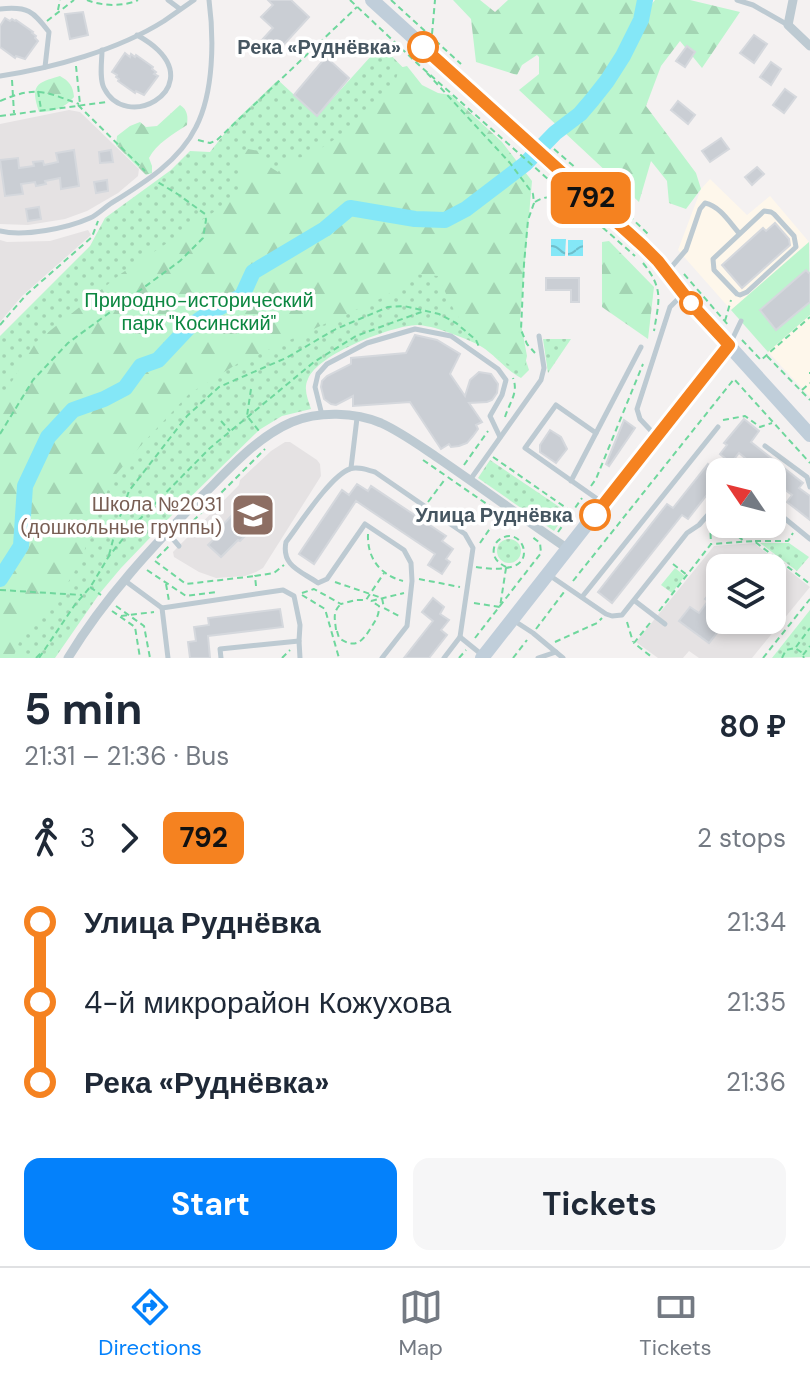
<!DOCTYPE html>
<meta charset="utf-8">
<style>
:root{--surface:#fff;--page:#f6f6f7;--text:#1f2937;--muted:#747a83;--line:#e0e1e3;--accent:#0481fb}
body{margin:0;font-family:"DM Sans",sans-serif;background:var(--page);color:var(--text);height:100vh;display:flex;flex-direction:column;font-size:30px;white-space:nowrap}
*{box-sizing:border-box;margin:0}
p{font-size:26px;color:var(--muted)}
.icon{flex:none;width:44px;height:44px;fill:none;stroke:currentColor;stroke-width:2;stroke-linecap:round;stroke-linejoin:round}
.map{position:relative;height:658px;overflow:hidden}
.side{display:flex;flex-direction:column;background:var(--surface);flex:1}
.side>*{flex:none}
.badge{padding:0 16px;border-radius:12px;font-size:28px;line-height:52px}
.needle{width:52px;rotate:305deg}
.buttons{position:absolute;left:706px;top:458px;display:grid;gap:16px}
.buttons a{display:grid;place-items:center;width:80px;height:80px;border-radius:16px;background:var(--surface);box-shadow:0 4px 12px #0003;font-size:40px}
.map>.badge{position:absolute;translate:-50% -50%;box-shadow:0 0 0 4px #fff}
.legs{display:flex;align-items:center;gap:12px;height:88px;padding:0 24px;font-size:26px}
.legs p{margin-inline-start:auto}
.headline{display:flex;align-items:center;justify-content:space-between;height:136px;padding:0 24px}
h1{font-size:44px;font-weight:700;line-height:60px}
.cta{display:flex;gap:16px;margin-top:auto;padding:16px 24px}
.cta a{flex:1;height:92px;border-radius:16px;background:var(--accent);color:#fff;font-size:32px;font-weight:700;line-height:92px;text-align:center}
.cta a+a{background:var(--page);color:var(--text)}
ul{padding:0 24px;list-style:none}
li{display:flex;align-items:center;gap:28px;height:80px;font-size:30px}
li i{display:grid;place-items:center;width:12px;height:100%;margin:0 10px;background:currentColor}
li i::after{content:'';width:20px;height:20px;margin:-10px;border:6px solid;border-radius:50%;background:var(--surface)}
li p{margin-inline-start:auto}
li:first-child i{background:linear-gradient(#0000 50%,currentColor 0)}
li:last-child i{background:linear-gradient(currentColor 50%,#0000 0)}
.tab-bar{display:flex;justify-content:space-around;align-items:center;height:112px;border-top:2px solid var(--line);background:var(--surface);font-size:22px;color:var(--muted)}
.tab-bar a{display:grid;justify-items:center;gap:4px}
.tab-bar .active{color:var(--accent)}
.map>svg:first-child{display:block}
.commercial{fill:#fef7eb}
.education{fill:#e5e2e3;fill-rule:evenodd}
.grass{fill:url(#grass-dots)}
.forest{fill:url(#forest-firs)}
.garden{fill:#bcf5ce}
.water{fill:url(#water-waves)}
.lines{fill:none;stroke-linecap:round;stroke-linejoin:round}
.river{stroke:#84e7f7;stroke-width:16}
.building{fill:#caced4;stroke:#d5d8dd;stroke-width:2}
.path{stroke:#6fd79d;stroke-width:2;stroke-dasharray:6 4;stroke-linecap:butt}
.lane{stroke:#bdcad2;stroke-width:5}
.street{stroke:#bdcad2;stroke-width:9}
.secondary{stroke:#c0ceda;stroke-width:14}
.line-1-casing{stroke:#fff;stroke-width:18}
.line-1{stroke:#f58220;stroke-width:12}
.stop-1-dot{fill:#fff;stroke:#f58220;stroke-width:4}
.labels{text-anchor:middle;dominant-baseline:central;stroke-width:7;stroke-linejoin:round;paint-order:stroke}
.stop-label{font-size:20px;font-weight:bold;fill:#465661;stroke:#fff;text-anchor:end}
.park-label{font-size:20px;fill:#0c8741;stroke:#fff}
.education-label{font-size:20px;fill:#785e54;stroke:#fff;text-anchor:end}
</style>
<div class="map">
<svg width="810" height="658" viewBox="0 0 810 658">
<defs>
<pattern id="grass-dots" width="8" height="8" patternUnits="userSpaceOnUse" patternTransform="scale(2)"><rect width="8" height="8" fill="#bcf5ce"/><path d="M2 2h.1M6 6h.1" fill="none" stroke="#a3d4b3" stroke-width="1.8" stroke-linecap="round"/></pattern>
<pattern id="forest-firs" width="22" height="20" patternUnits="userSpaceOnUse" patternTransform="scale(2)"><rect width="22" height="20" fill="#bcf5ce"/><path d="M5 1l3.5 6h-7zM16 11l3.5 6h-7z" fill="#a3d4b3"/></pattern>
<pattern id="water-waves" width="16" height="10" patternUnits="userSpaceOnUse" patternTransform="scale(2)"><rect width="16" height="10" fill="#84e7f7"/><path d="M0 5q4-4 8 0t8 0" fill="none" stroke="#6ebecb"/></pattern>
</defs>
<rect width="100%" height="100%" fill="#f4f1f1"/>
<g class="commercial">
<path d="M710 179 747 215 770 196 809 242 731 310 678 250 701 189Z"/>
<path d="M810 315V397L768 352Z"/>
</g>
<g class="education">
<path d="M69 110 80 112 139 169 138 176 118 193 87 211 65 219 28 225 0 224V124Z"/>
<path d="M88 230 91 235 22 296 0 322V240L7 242 50 241Z"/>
<path d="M285 442H290L317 460 320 464 321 476 263 568 256 572 245 576 216 578 199 572 174 557 173 552 239 485 240 480 271 451Z"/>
<path d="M754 543 810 587 752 658H699L689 651 683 658H658L636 642 714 546ZM720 568H772V620H720Z"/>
</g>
<g class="grass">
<path d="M381 45 518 186 519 339 529 370 521 378C506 370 496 356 482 347 471 340 448 332 435 328 430 327 423 325 417 325 391 326 318 354 308 379 303 389 308 399 311 409L282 416 259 430 167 520 121 568 100 593 55 658H0V336L90 246 105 218 171 170 190 151 210 152 232 124 278 80 317 116Z"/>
<path d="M543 339H571L548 373Z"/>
<path d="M490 460 567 512 554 531 478 478Z"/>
<circle cx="509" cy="551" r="12"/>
<path d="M760 543H789L809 557 797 571Z"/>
<path d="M675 568 685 576 672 593 661 585Z"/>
<path d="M810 610V657L772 658Z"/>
</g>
<g class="forest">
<path d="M453 0H480L495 12 508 0H639L629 33 655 0H690L740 12 702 68 680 41 661 66 646 106 696 173 701 189 686 209 669 203 667 181 651 161 639 202 519 90 539 74V57L537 55 522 65 517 75 476 62 471 19Z"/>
<path d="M407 66 422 85 438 93 451 95 502 142 532 181 520 319 527 356 523 373C497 359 469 336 454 310 448 299 443 287 438 276L413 274 386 296 237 364 189 394 143 443 112 479 80 562 63 591 24 629 13 658H0V401L36 342 122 273 244 192 239 172 238 156 248 149 259 151 267 165 278 172 287 159C293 158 300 158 306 156 328 147 370 114 386 96 393 88 397 78 399 68Z"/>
<path d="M60 76C69 81 73 86 74 97 65 108 53 112 39 112 30 85 36 83 60 76Z"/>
<path d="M180 105C188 110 188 117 187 125 173 134 156 144 149 158L152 166V173L146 175 116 145 117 136 130 126 140 122 146 127 157 126Z"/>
<path d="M609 241 654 287 648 339 602 307V242Z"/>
</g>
<path class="garden" d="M809 242 810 315 768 352 731 310Z"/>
<g class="water">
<path d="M551 239H566L565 256H551Z"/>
<rect x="568" y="240" width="15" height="16"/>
</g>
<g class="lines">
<path class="river" d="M0 579 21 546 25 486 48 437 73 410 104 399 125 388 141 366 158 360 189 327 209 313 242 296 253 272 325 229 350 208 415 219 445 220 466 209 525 164 555 133 580 114 592 100 607 81 623 56 641 20 645 0"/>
</g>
<g class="building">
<path d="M268 0H291L309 17 276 53 262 40 273 28 261 17 273 5Z"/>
<path d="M83 12 88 35 70 39 65 14Z"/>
<path d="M5 18 10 21 12 19 15 21 16 20 33 32 32 33 36 36 35 38 38 41 25 59 16 56 15 58 0 47V26Z"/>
<path d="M754 35 767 44 754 63 740 53Z"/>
<path d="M687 46 695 52 685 67 676 61Z"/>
<path d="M125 53 130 57 131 54 135 57 136 55 153 67 152 69 156 72 154 74 158 76 144 95 136 91 135 93 118 81 119 79 116 77 117 75 112 72Z"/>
<path d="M326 57 349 78 317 116 294 95Z"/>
<path d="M771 62 781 69 771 85 760 77Z"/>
<path d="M785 89 796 97 784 113 773 105Z"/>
<path d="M678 101 695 115 688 124 671 110Z"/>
<path d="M721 138 729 149 710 162 702 151Z"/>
<path d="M74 150 79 186 61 189 60 178 45 181 46 184 36 186 35 182 21 184 23 194 5 196 0 160 18 158 19 168 34 166 33 162 43 161 44 165 58 162 56 153Z"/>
<path d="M111 150 113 162 100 163 99 152Z"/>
<path d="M757 167 764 174 752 185 745 177Z"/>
<path d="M107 180 108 191 96 193 94 182Z"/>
<path d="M39 207 41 219 28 221 26 209Z"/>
<path d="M775 223 789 239 790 245 742 288 722 265 763 228 766 231Z"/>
<path d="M806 270 810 274V302L776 330 760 310Z"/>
<path d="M546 278H579V302H571V290H546Z"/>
<path d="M415 335 437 340 460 354 450 374 465 396 470 380 479 372 491 374 498 384 497 393 492 400 487 402 469 403 482 422 476 425 478 429 473 436 467 443 459 446 451 447 449 444 441 449 410 402 353 406V396L336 405 331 404 324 399 321 387 322 381 327 376 351 364V358L406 353Z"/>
<path d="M744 419 759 431 751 442 803 483 799 488 810 496V520L787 502 792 495 772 480V472H762L739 453 731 463 720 454 727 445 724 443Z"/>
<path d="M624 420 635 428 609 466 606 464Z"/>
<path d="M550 430 561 437 567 449 556 463 540 452V445Z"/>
<path d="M708 464 720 473V478L688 519 682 515 612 603 598 592 667 504 673 508Z"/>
<path d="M357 484 368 491 371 486 446 536 442 541 453 549 446 559 450 562 442 574 428 565 435 554 356 501 314 564 299 554 342 490 349 495Z"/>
<path d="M247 504 260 516 244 533 246 535 240 541 238 540 221 557 208 545 220 533 217 531 234 513 236 515Z"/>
<path d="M720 585V612L712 623 720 629 709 643 679 621 690 607 699 613 708 601 705 599 711 592 713 594Z"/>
<path d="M433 598 444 607 440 614 449 620 441 630 447 635 429 658H404L433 621 422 612Z"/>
<path d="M280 609 283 627 208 636 210 658H190L188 642 196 641 194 627 209 625 208 618Z"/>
</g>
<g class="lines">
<g class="path">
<path d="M87 0C101 6 123 7 138 0"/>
<path d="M350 0 419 65 635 256"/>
<path d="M391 0 461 64"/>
<path d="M58 10 60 0"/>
<path d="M47 21 74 0"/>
<path d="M432 34 435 0"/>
<path d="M76 66 80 104"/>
<path d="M427 73 510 163 533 194 534 203 528 220 524 264 521 330 527 344 535 353"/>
<path d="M12 80 14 113"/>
<path d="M38 91 41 109"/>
<path d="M0 101C36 86 43 91 79 104"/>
<path d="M78 105 145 171"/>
<path d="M0 116 107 102"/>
<path d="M198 140 210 143 217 140 357 7"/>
<path d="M554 149 617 204 650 236"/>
<path d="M535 202C555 190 560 203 578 211L582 209"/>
<path d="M643 263C664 289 659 300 654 331"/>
<path d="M684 274 729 326"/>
<path d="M725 321 731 300"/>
<path d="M0 325 26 295 92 237 98 221"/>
<path d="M742 340 761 360 810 317"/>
<path d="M767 356 810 400"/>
<path d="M810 372V374"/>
<path d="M251 389 247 416 259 431"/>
<path d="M802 390 810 383"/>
<path d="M505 417C509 403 519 393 513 378"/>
<path d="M723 420 745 416 760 427 772 423"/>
<path d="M221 421 230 431"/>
<path d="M0 434 33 380 68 343 180 261 203 238 206 220 205 214 179 195 156 181"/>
<path d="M493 457 572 512"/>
<path d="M423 460 494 509"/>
<path d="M464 465 488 431"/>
<path d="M591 486 596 479 643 364"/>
<path d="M428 502 446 478"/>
<path d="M710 523 711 544"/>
<path d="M722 524 744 541"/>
<path d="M558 532 582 498"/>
<path d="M368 534C367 558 380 575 403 581"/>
<path d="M179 535 265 449"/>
<path d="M755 541H788L793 533"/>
<path d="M480 543 500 514"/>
<path d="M109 555 117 525 129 491 187 416 219 387 286 358 336 329 388 307 404 306 439 314 456 323 476 340 479 347"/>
<path d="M157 558 169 546"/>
<path d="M155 561 186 584 255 576"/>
<path d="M673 564 687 575"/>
<path d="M476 567C488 569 502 570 514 566 534 559 521 528 502 538 498 540 495 543 494 548 492 557 498 563 506 567"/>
<path d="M147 570 186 596 216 592"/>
<path d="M419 579 460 587"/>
<path d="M573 581 734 379 810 463"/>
<path d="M335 582 382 598 384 608 399 616"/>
<path d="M166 584 169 601"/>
<path d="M256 586 255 576 274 573 284 565"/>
<path d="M90 587 101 595"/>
<path d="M0 590 82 595"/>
<path d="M302 593 314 589 341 604 356 600H366L384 573"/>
<path d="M302 595 325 609 339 658"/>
<path d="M371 601 404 593"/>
<path d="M474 603 500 607 506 568"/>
<path d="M116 606 144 626 150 658"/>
<path d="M112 611 135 627 140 658"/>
<path d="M659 611 711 544 754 541 810 584"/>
<path d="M121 616 154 612"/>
<path d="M627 622 633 642"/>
<path d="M650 623 634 643 653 658"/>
<path d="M536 629 564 592"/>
<path d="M336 630C335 619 332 612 341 604"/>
<path d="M337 631 339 638C356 650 363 641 372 626 377 618 379 615 379 606L371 601"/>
<path d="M475 638 541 553 540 543 531 536"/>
<path d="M555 642 597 623 602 618"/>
<path d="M796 647 810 628"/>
<path d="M803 655 810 646"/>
<path d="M36 658 41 653"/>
<path d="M39 658 74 606 91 586 109 556 135 524 210 448 314 362 356 336 424 311"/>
<path d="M282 658 290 650"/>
<path d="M459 658 466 650"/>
<path d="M513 658 527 640"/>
<path d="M763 658 810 599"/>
<path d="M782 658 786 650 795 648 801 652 804 658"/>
</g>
<g class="lane">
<path d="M168 0 180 9"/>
<path d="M737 0 753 5 788 25"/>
<path d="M0 9C28 6 33 11 49 32L45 67"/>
<path d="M102 50C102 61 99 78 104 88 126 132 200 91 158 50 152 44 144 39 137 35"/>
<path d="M0 76C53 68 118 50 164 21 174 14 184 7 194 0"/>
<path d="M764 211 771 212 774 214 794 236 796 247 747 292 740 295 737 294 714 270 713 259Z"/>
<path d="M0 231C24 237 68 228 90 218 97 215 104 208 110 204 142 184 179 162 196 127 214 92 214 38 209 0"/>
<path d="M668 271 686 250 700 209 705 203C720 206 730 223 739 233"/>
<path d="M730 344 741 321"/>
<path d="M322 415 315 387 318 374 327 364 367 343 415 329 451 336 498 369 506 380 502 395 490 416 500 437"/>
<path d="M596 433 641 347"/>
<path d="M655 435 640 419 637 409 670 307 683 294"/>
<path d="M765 446 807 477 810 487"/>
<path d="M351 468 357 418"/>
<path d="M470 480 541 380 544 368 539 336"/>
<path d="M571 481 596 433 556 405 525 448 603 503"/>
<path d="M772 508 810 539"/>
<path d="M167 532 179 546"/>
<path d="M549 575 606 614 612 616 622 615 687 533 699 525 720 501"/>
<path d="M124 580 162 608 283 590 294 596 300 625 299 641 300 658"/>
<path d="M582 597 718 427"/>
<path d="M635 601 665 624"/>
<path d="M162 608 168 658"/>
<path d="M513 620 533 633 563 658"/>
<path d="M460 637 481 654"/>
<path d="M221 658 220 649 299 641"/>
<path d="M382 658 407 626 412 581 411 563 404 550 365 524 327 579 318 583C301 571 281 566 286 542 299 525 331 475 350 469 358 466 367 470 375 472L465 534 473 548 460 637 444 658"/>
<path d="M538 658 556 652"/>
</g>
<g class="street">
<path d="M793 0 788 25 810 46"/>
<path d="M68 658C105 597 153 546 203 495 230 468 257 437 292 422 319 411 355 412 381 423 401 432 420 446 438 458 482 488 524 519 568 549"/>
</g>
<g class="secondary">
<path d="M372 0 643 246 658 261 693 306 810 435"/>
<path d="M482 658 656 436 729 345"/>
</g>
</g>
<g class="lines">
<g class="line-1-casing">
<path id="line-1" d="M423 47 643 246 658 261 693 306 729 345 595 515"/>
</g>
<use href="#line-1" class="line-1"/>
</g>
<defs>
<g id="school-square" transform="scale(2.3)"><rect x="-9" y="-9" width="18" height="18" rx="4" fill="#8d6e63" stroke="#fff"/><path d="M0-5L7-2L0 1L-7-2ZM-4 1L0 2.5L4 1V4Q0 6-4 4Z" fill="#fff"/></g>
</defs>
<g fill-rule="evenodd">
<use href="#school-square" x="253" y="515"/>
</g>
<g class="stop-1-dot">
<circle cx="423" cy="47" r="14"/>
<circle cx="691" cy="303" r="10"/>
<circle cx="595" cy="515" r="14"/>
</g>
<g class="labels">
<g class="stop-label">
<text x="401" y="47">Река «Руднёвка»</text>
<text x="573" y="515">Улица Руднёвка</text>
</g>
<g class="park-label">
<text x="199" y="300">Природно-исторический<tspan x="199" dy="23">парк "Косинский"</tspan></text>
</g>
<g class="education-label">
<text x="222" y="504">Школа №2031<tspan x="222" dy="23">(дошкольные группы)</tspan></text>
</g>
</g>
</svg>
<div class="buttons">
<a><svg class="needle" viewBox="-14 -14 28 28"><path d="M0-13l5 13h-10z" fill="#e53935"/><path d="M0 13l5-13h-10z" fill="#747a83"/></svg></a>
<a><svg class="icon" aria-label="layers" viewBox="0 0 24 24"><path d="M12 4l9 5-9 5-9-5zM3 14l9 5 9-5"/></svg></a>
</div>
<b class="badge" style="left:591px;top:198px;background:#f58220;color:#111">792</b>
</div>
<section class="side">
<div class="headline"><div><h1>5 min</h1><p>21:31 – 21:36 · Bus</p></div><b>80 ₽</b></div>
<div class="legs"><svg class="icon" aria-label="walk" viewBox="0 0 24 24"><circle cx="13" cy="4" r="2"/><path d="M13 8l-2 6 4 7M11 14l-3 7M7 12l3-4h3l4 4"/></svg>3<svg class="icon" aria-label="forward" viewBox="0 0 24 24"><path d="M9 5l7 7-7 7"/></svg><b class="badge" style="background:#f58220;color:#111">792</b><p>2 stops</p></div>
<ul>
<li><i style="color:#f58220"></i><b>Улица Руднёвка</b><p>21:34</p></li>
<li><i style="color:#f58220"></i><span>4-й микрорайон Кожухова</span><p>21:35</p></li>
<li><i style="color:#f58220"></i><b>Река «Руднёвка»</b><p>21:36</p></li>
</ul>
<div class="cta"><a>Start</a><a>Tickets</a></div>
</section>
<nav class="tab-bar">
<a class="active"><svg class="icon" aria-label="directions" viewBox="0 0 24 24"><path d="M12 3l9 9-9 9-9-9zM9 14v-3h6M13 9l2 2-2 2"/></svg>Directions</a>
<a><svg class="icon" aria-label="map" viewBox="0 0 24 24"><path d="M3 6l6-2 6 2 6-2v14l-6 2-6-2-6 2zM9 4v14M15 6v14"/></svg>Map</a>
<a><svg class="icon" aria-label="tickets" viewBox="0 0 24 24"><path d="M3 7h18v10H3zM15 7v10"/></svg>Tickets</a>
</nav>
